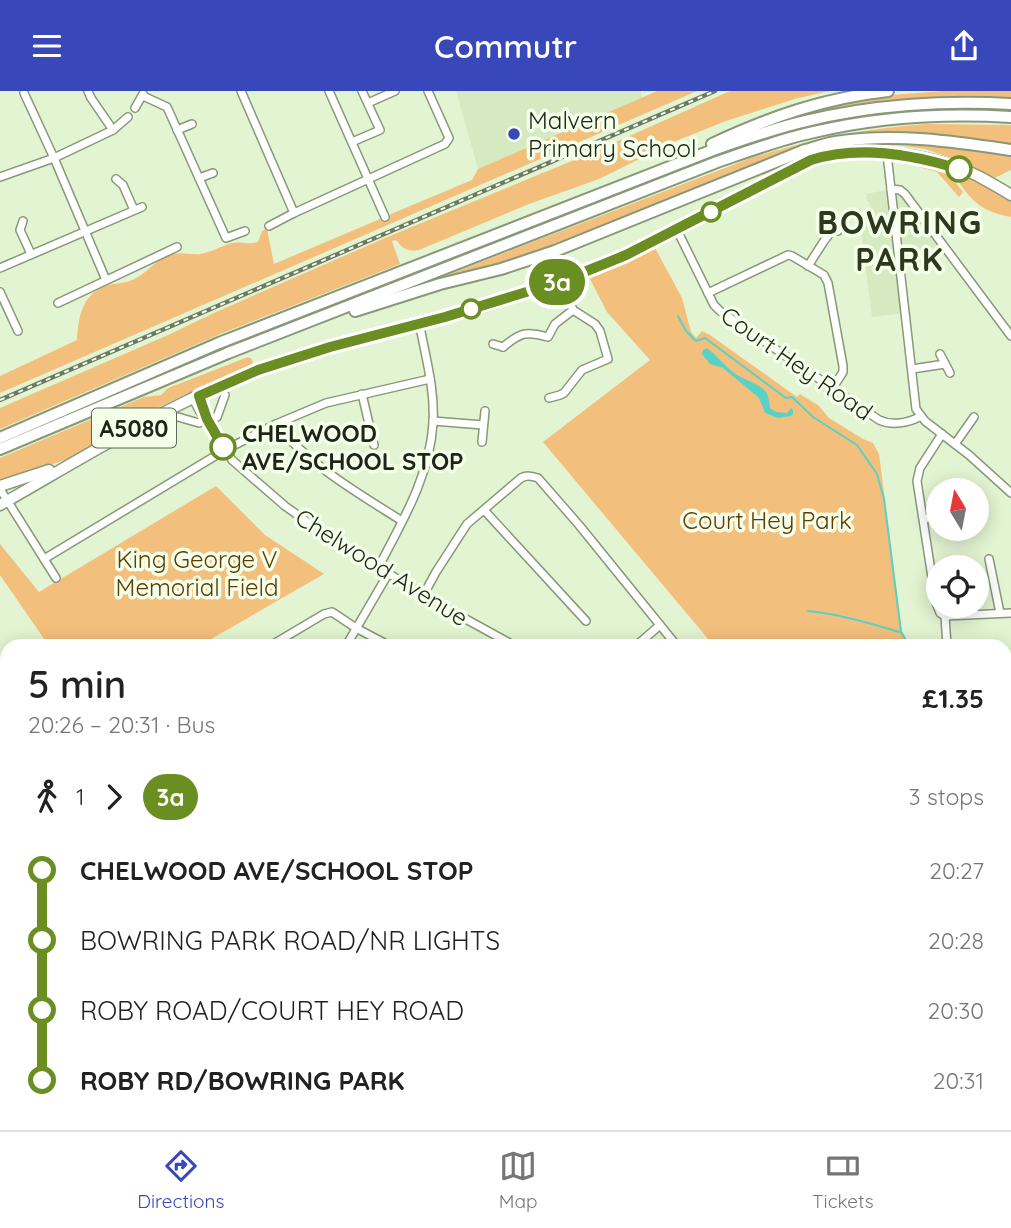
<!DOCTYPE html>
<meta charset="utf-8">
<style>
:root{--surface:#fff;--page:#f2f2f2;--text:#222;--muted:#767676;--line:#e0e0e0;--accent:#3847ba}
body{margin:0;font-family:Quicksand,sans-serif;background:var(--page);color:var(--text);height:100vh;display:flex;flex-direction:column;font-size:26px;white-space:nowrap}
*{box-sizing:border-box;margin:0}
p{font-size:23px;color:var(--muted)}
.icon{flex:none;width:38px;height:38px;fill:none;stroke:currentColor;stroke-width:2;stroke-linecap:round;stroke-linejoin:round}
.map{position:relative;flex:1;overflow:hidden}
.panel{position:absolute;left:0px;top:548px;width:1012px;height:492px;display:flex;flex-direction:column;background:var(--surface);border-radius:21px 21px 0 0;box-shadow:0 4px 18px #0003}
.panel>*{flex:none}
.badge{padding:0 14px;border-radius:23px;font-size:24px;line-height:46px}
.needle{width:46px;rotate:350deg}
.tools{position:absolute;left:926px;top:387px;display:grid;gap:14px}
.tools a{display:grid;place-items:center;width:63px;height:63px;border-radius:50%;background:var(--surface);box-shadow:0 4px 18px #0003;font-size:35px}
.map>.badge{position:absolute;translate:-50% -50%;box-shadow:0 0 0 4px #fff}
.legs{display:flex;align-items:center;gap:10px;height:77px;padding:0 28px;font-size:23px}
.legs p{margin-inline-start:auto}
.summary{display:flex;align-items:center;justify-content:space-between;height:119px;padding:0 28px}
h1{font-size:38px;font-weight:600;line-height:52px}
ul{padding:0 28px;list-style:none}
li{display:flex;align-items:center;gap:24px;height:70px;font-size:26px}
li i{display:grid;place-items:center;width:10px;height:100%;margin:0 9px;background:currentColor}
li i::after{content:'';width:18px;height:18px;margin:-9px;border:5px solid;border-radius:50%;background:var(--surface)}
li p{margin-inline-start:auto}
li:first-child i{background:linear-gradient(#0000 50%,currentColor 0)}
li:last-child i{background:linear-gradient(currentColor 50%,#0000 0)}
header{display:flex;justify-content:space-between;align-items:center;height:91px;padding:0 28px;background:var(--accent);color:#fff;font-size:32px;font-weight:600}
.dock{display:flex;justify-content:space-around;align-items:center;height:98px;border-top:2px solid var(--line);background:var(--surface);font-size:19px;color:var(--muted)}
.dock a{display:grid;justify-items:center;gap:4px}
.dock .selected{color:var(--accent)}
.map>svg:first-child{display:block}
.built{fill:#d6eac1}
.green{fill:#f3bf7c}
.water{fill:#59d2c6}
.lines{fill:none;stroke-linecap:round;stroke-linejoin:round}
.stream{stroke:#59d2c6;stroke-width:2}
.minor-casing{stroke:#889878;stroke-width:10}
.major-casing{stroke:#889878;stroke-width:13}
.highway-casing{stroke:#889878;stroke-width:14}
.minor{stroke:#fff;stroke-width:7}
.major{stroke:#fff;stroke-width:10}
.highway{stroke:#fff;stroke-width:10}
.rail-casing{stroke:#6e7964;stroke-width:4.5}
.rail{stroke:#f4ffea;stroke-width:2;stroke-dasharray:5;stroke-linecap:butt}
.line-1-casing{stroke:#fff;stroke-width:16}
.line-1{stroke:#6b8e23;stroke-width:10}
.poi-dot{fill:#3847ba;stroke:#f4ffea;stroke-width:2.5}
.stop-1-dot{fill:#fff;stroke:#6b8e23;stroke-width:3.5}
.labels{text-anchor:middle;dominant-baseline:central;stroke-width:7;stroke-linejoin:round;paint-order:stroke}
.shield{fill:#f4ffea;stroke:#5e6657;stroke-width:2}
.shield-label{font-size:23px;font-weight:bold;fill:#1e2518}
.poi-label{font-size:24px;fill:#1e2518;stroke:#f4ffea;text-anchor:start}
.street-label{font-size:24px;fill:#1e2518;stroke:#f4ffea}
.stop-label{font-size:24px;font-weight:bold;fill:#1e2518;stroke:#f4ffea;text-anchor:start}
.park-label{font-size:24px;fill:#603d00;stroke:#f4ffea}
.district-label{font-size:32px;font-weight:bold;letter-spacing:2px;fill:#2c391d;stroke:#f4ffea}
</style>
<header><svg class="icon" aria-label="menu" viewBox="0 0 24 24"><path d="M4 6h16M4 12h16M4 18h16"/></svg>Commutr<svg class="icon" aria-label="share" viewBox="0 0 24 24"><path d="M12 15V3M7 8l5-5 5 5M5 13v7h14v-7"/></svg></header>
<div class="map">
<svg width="1011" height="1039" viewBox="0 0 1011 1039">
<rect width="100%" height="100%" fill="#e3f4d2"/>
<g class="built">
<path d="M456 0H641L642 7 478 78Z"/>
<path d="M891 98 900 99 947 160 922 174 900 176 906 222 872 226 860 132 871 130 869 111H867L866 103Z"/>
<path d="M0 922 7 928V1032L33 1033 20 1039H0Z"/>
</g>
<g class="green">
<path d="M657 0H697L0 302V285L77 249C78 227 82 203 106 195 114 192 124 193 132 189 148 183 156 166 173 163 182 161 192 164 201 163 212 161 221 155 232 152 241 150 250 154 258 151L262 140 267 138 274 173 380 128 387 129 391 123 472 89 478 78Z"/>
<path d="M730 0H830L798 7 726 30 676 50 599 88 529 113 419 159C408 161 403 158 396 149L392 150 400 173 225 241 0 338V317L168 244 216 221 385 147 589 63Z"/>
<path d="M943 0H1011V6C926 3 853 10 770 32L794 22 864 6Z"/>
<path d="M926 33 1011 34V56L858 45 502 173 434 191V189L751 67C812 48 862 38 926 33Z"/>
<path d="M896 54 939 55 1011 65V79C1005 81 999 86 994 87 987 88 977 80 971 77V75L966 72 925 58Z"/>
<path d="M920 73 953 80 954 82C974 87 993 99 1011 110V126C984 121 974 113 958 90L956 92 963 101 959 106 937 81 919 76Z"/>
<path d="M654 155 682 207 691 241 696 247 702 240 710 244 797 306 800 303 819 315 829 327 863 348 873 352 879 363 902 540 911 555H714L543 351 650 269 607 221 589 186Z"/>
<path d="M248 266 252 268 253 275 182 305 136 327 104 348 68 368 0 391V367L144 306 161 304 168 297Z"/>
<path d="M216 395 265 444 324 483 199 555H49L0 484V453L39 501Z"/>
<path d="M816 1032 825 1039H551L543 1033Z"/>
</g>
<path class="water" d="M707 257C718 265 725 276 737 284 745 289 760 293 766 301 769 305 769 312 770 317L776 321 787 322 791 317 793 319V323L791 325 778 327 765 322 759 307 723 277 710 273 702 263 703 259Z"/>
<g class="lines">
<g class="stream">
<path d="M678 225 686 240 696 250 705 247 786 307 792 306 813 326 857 354 877 383 884 408 901 541 909 555"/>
<path d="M808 520C839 523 869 532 899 541"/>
<path d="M1004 675 1011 686"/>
</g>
<g class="minor-casing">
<g id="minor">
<path d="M88 0 91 7 113 39"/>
<path d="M241 0 294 122"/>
<path d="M329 0 385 126"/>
<path d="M24 2 54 67 106 189"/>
<path d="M143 5 167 16 226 147 245 140"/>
<path d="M368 12 395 0"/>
<path d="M135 17 143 3"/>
<path d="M177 39 192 33"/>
<path d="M352 51 380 39 362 0"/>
<path d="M887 63 916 318 925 330 969 364 1011 402"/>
<path d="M0 86 54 67 113 39 128 26"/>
<path d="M199 87 213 82"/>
<path d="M116 88 123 94 134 119"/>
<path d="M891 98 900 99 905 103 1011 245"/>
<path d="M23 130 20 139 31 163"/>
<path d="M269 135 294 122 445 53 449 47 428 0"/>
<path d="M677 139 714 214 720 220 879 329C892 335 909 332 921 325"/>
<path d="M808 175 824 150 834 137 838 140"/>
<path d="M0 177 142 116"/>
<path d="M0 201 18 240"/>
<path d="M708 202 788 164 792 165 824 184 828 192 843 275V281L832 298"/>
<path d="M58 212 177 156"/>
<path d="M493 253 503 256"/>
<path d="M503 256C521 241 526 240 548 246L555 233 573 219"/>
<path d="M940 263 950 282"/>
<path d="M912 278 945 273"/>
<path d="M362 303 374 354"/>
<path d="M199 305 207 328 232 369 285 415 334 450 453 521 515 555"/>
<path d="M549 307 560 304 564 302 582 279 608 268 600 240 595 233 573 219 562 190"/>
<path d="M193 308 200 321 207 327"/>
<path d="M178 326 199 332 208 328"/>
<path d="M209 330 217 326 225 304"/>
<path d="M433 330 483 334"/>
<path d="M276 333C309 374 358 402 402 430"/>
<path d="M942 343 920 377 917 390 936 512 940 522 945 525 1011 522"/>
<path d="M482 351 485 320"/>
<path d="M955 353 974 326"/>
<path d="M0 398 56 487"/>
<path d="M484 419 586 530"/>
<path d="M924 428 938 425"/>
<path d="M44 468 225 359 276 333 326 312 430 288"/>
<path d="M989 468 1000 522"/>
<path d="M378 477C402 431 430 385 433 332 435 302 427 271 421 241"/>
<path d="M424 503 436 481 467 433 521 387C527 384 531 385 538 387L579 434 677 555"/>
<path d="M945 525 947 555"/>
<path d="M270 555 324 523 332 521 356 537 390 555"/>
<path d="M346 555 388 483"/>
<path d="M636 555 660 534"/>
<path d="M1004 584 1011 577"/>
<path d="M0 591 7 602"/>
<path d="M0 638 7 635"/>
<path d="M0 703 7 700"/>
<path d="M1004 743 1011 742"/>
<path d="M0 771H7"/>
<path d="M0 873 7 880"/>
<path d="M1004 947 1011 945"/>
<path d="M261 1032 279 1039"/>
<path d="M530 1032 537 1039"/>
<path d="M831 1032 838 1039"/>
<path d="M917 1032 924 1039"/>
<path d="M999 1032 1005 1039"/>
<path d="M34 1039 47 1032"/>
</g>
</g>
<g class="major-casing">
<g id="major">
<path d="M0 395 49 379"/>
<path d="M0 414C84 366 167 314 257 279 318 256 383 244 445 227 484 216 523 203 561 190 645 161 721 115 799 75 851 52 927 60 978 85 989 91 1000 97 1011 104"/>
<path d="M1004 836 1011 839"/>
<path d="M196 1039 210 1032"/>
</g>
</g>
<g class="highway-casing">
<g id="highway">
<path d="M712 53C770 26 824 7 888 0"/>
<path d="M355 220 440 193 501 178 555 160 805 59C817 56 829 51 842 50 898 42 956 51 1011 59"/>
<path d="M0 347 219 252 713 59C744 48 775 37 806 30 871 14 945 9 1011 13"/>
<path d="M0 358 228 262 717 71C749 60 781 48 814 41 878 26 946 22 1011 26"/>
</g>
</g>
<use href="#minor" class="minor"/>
<use href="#major" class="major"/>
<use href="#highway" class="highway"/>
<g class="rail-casing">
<path id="rail" d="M0 309 715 0"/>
</g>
<use href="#rail" class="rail"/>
</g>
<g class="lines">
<g class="line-1-casing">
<path id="line-1" d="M223 356 207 328 199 305 258 279 330 256 445 226 562 190 626 164 811 69C859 54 911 63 959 78"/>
</g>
<use href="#line-1" class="line-1"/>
</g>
<circle class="poi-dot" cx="514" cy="43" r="7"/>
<g class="stop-1-dot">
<circle cx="959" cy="78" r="12"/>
<circle cx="711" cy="121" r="9"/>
<circle cx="471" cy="218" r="9"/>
<circle cx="223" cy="356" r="12"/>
</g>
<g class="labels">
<rect class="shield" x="92" y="317.5" width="84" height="39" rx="5"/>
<g class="shield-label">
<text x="134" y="337">A5080</text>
</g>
<g class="poi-label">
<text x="528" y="29">Malvern<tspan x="528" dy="28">Primary School</tspan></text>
</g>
<g class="street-label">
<text transform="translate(797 272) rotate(35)">Court Hey Road</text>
<text transform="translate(382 476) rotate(32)">Chelwood Avenue</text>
</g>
<g class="stop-label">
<text x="242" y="342">CHELWOOD<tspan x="242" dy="28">AVE/SCHOOL STOP</tspan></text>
</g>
<g class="park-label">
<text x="767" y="429">Court Hey Park</text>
<text x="197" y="468">King George V<tspan x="197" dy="28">Memorial Field</tspan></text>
</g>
<g class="district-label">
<text x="900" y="131">BOWRING<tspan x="900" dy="37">PARK</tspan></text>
</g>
</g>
</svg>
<div class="tools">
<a><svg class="needle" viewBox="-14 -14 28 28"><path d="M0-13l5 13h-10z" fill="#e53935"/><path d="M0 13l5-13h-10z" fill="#767676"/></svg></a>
<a><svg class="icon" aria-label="locate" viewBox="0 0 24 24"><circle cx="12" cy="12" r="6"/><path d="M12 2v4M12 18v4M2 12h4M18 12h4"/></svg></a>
</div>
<b class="badge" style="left:557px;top:191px;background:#6b8e23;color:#fff">3a</b>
<section class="panel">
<div class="summary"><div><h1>5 min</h1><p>20:26 – 20:31 · Bus</p></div><b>£1.35</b></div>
<div class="legs"><svg class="icon" aria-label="walk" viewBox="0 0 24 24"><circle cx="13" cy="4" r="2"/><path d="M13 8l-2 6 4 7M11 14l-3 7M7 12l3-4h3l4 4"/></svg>1<svg class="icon" aria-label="forward" viewBox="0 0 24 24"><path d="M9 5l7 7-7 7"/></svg><b class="badge" style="background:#6b8e23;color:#fff">3a</b><p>3 stops</p></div>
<ul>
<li><i style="color:#6b8e23"></i><b>CHELWOOD AVE/SCHOOL STOP</b><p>20:27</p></li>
<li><i style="color:#6b8e23"></i><span>BOWRING PARK ROAD/NR LIGHTS</span><p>20:28</p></li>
<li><i style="color:#6b8e23"></i><span>ROBY ROAD/COURT HEY ROAD</span><p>20:30</p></li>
<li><i style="color:#6b8e23"></i><b>ROBY RD/BOWRING PARK</b><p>20:31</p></li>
</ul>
</section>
</div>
<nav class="dock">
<a class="selected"><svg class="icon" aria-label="directions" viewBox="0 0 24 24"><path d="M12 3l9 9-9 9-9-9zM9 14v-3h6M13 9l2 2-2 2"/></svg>Directions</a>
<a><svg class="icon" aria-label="map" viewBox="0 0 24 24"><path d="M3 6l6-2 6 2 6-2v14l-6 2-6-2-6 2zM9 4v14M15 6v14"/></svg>Map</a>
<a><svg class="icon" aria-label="tickets" viewBox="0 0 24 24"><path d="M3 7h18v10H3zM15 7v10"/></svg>Tickets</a>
</nav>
